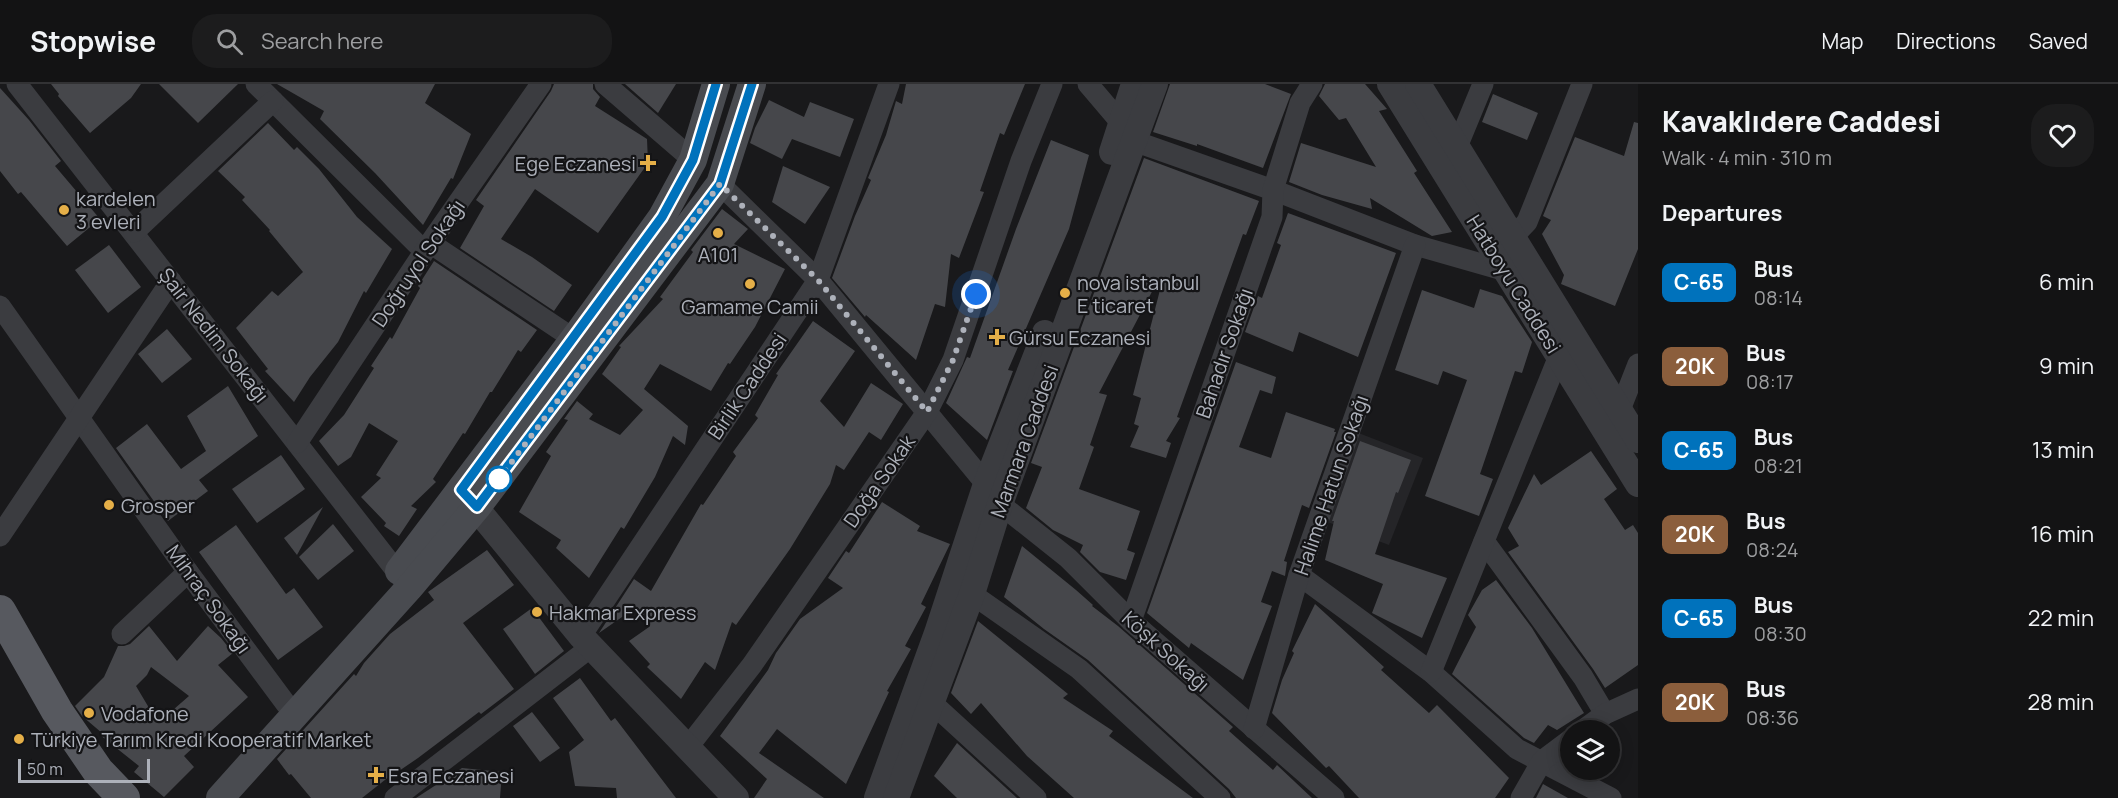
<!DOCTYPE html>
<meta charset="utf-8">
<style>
:root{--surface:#131314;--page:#1c1c1d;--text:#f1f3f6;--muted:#9d9ea0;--line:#323234}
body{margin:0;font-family:Manrope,sans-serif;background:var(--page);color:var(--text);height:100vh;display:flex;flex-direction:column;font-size:22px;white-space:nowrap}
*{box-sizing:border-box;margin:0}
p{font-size:20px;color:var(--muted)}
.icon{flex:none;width:33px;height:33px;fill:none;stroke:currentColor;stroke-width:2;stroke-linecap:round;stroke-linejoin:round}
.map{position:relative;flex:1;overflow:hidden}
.sheet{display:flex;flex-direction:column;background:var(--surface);width:480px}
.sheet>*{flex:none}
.badge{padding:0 12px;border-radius:9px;font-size:21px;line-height:39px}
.controls{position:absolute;left:1560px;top:636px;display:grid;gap:12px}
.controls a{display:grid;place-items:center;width:60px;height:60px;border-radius:50%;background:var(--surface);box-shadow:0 3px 15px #0003,0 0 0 2px var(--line);font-size:30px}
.scale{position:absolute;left:18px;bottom:15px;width:132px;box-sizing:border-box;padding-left:6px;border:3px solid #adb1ba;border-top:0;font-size:16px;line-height:21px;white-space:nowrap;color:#adb1ba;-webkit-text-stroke:4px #141416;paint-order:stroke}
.you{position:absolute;width:30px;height:30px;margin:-15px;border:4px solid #fff;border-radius:50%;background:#1a73e8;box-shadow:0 0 0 9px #1a73e833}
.map>.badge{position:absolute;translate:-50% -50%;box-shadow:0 0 0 3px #fff}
h2{padding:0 24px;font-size:22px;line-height:54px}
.round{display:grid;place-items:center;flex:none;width:63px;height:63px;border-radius:24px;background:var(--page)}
.headline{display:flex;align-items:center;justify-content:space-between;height:102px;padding:0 24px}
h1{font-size:28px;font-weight:800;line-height:45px}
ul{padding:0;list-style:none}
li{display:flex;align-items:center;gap:18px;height:84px;padding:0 24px}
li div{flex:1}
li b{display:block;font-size:22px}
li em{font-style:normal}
li .badge{min-width:66px;font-weight:700;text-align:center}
header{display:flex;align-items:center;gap:36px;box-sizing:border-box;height:84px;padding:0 30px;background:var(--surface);border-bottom:2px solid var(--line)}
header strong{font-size:28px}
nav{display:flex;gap:33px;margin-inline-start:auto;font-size:21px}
.search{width:420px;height:54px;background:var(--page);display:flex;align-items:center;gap:15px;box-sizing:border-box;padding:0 21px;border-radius:24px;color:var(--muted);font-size:22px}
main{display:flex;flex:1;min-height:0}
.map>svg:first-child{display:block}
.built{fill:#252528}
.building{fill:#46474b;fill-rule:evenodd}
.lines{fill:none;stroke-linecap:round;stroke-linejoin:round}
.minor{stroke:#3b3c40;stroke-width:21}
.tertiary{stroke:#3b3c40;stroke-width:26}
.secondary{stroke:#494b50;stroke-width:28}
.primary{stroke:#57595f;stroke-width:32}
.line-casing{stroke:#fff;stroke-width:14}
.line{stroke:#0072bc;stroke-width:9}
.walk{stroke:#adb1ba;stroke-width:6;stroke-dasharray:0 10.8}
.poi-dot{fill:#e5af48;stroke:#141416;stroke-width:2}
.stop-dot{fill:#fff;stroke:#0072bc;stroke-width:3}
.labels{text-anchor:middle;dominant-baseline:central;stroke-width:4.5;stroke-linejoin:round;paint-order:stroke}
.poi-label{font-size:20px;fill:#adb1ba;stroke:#141416;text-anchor:start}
.street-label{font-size:20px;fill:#adb1ba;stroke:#141416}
</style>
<header>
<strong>Stopwise</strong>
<div class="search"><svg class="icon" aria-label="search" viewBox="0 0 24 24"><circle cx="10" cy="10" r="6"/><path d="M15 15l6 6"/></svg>Search here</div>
<nav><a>Map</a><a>Directions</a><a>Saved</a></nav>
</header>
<main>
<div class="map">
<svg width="1638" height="714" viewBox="0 0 1638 714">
<rect width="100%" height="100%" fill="#19191b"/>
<path class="built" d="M1356 348 1423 374 1389 461 1322 436Z"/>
<g class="building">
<path d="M51 0H141L131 14 90 49 58 12 59 10Z"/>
<path d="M159 0H238L198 39Z"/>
<path d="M277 0H435L425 19 471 50 453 95 451 94 423 141 375 89 320 35 324 27Z"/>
<path d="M554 0H593V5L600 13 595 22 647 55 648 79 598 149 535 105 501 155 532 173 572 201 554 227 460 164 484 122 476 116 551 7Z"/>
<path d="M625 0H676L658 29Z"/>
<path d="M906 0H1025L1004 51 1000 49 980 107 984 108 959 174 951 170 945 223 935 220 916 276 866 231 865 233 832 194 855 132 871 96 868 94 886 51 896 17 902 20Z"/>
<path d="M1170 0H1265L1291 10 1263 84 1197 60V62L1153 48Z"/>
<path d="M1325 0H1365L1387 25 1379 27 1417 87 1414 89 1452 148 1432 152 1370 114 1372 125 1322 111 1289 98 1301 59 1376 83 1346 34 1339 36 1319 12Z"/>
<path d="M0 4 29 36 61 77 55 82 100 135 67 162 21 108 18 110 0 87Z"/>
<path d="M1493 10 1538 29 1527 56 1482 38Z"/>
<path d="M769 16 804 33 810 18 854 35 840 73 792 55 782 75 750 59 755 44Z"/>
<path d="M1634 38 1638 39V165L1615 222 1561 200 1564 191 1542 150 1551 136 1543 132 1575 53 1624 72Z"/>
<path d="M268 39 294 66 297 63 319 85 357 133 392 165 366 209 364 207 338 258 310 293 294 318 265 287 268 285 236 244 272 207 278 212 303 188 269 147 270 146 242 116 245 113 218 87Z"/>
<path d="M1051 56 1089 71 1069 145 1008 286 1013 287 987 356 946 319 967 273 970 274 1016 145Z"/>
<path d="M1144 74 1259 117 1246 151 1243 150 1177 333 1180 334 1166 357 1171 359 1166 374 1130 363 1139 342 1134 340 1141 314 1133 311 1161 202 1156 200 1099 309 1107 311 1090 361 1094 363 1079 405 1140 427 1127 466 1135 469 1126 496 1100 488 1080 468 1083 461 1053 446 1026 424 1042 383 1031 379Z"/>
<path d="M783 82 830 103 805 140 772 118Z"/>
<path d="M722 125 748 145 734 160 785 185 755 243 730 280 728 279 711 307 660 280 644 305 688 342 685 361 673 352 655 393 624 445 621 443 589 494 556 464 561 456 519 428 551 372 546 368 568 336 564 335 577 317 593 330 589 335 620 351 643 326 602 290 621 263 619 262 663 215 660 213 693 168 691 166Z"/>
<path d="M1288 129 1396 169 1358 273 1299 248 1293 268 1245 248 1258 212 1262 214 1281 161 1277 159Z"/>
<path d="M109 161 141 203 108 229 75 186Z"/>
<path d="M434 177 537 246 521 268 518 266 492 308H490L465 350 463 349 433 395 436 398 411 422 417 425 399 452 384 442 386 439 361 413 381 394 376 391 398 357 369 339 351 373 338 382 319 357 344 331 374 284 371 282 390 253 392 255 420 204 418 202Z"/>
<path d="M1480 205 1502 212 1532 258 1522 289 1515 287 1480 390 1493 395 1479 432 1425 412 1467 296 1443 287 1438 301 1395 286 1422 206 1474 224Z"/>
<path d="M813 237 855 267 820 317 844 343 871 299 903 320 881 356 869 348 844 386 836 381 830 400 790 465 736 541 732 538 715 586 705 578 681 615 647 583 650 580 629 557 649 543 635 524 599 549 634 495 651 507 701 420 703 421 736 372 733 368 758 334 755 331 778 291 776 290Z"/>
<path d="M167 245 192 275 162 299 138 270Z"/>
<path d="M1236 278 1276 293 1272 310 1260 306 1239 363 1271 374 1286 328 1335 345 1334 348H1336L1309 424 1302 421 1284 477 1287 478 1285 492 1272 487 1261 518 1272 522 1243 596 1191 559 1189 564 1147 529Z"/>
<path d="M228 302 258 352 199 396 208 407 168 437 116 364 147 340 181 385 206 367 187 332Z"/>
<path d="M1360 357 1411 376 1398 409 1396 408 1375 470 1447 494 1422 554 1372 529 1383 500 1325 476 1334 437H1332Z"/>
<path d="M1591 367 1617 405 1604 415 1625 446 1633 441 1638 449V581L1605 604 1593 585 1508 468 1519 462 1508 444 1534 390 1541 401Z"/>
<path d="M281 371 305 405 257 439 232 405Z"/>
<path d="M882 418 920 442 917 447 950 460 921 520 926 523 905 562 911 565 887 607 889 608 846 700 777 645 759 669 824 714H754L767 695 720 652 768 586 776 569 800 535 843 504 828 494 846 467 849 469Z"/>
<path d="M323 423 297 471 284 454Z"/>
<path d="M333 440 354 467 318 496 299 473Z"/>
<path d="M236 441 286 510 294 504 323 543 278 576 199 468Z"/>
<path d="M1022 462 1076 506 1093 521 1092 522 1118 542 1233 643 1229 647 1273 686 1277 681 1312 714H1236L1229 705 1088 576 1044 545 1004 513Z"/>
<path d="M487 466 514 501 463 539 514 605 481 630 479 628 418 674 396 689 395 688 362 714H311L291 690 289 691 277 675 354 590 356 592 364 579 390 550 434 516 428 508Z"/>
<path d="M1496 496 1532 544 1584 629 1557 646 1548 641 1534 659 1524 654 1452 590 1476 543 1468 531 1482 506Z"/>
<path d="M1315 520 1384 583 1381 586 1429 629 1437 621 1509 694 1495 714H1359L1329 682 1326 684 1272 629 1282 596 1294 569 1292 567Z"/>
<path d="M532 524 564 567 535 590 503 545Z"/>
<path d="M978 537 1068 610 1063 614 1113 647 1109 652 1193 714H1074L1027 672 981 619 971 630 951 609Z"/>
<path d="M149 542 177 577 208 542 221 554 233 569 218 581 248 613 184 672 194 683 164 713 134 688 139 682 100 651 102 649 82 632 75 622 104 593 118 562H124L130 560ZM151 583 189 612 158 639 136 602 147 591Z"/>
<path d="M580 594 611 637 615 634 676 714H617L616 704 575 702 569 668 584 656 553 614Z"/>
<path d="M532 628 560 664 540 678 513 642Z"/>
<path d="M957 659 1017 714H957L934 692Z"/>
<path d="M462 684 502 688 500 714H416Z"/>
<path d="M1543 700 1568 714H1536Z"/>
</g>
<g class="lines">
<g class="minor">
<path d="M17 0 405 498"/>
<path d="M256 0 424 167"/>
<path d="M605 0 693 76"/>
<path d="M1088 0 1122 40 1134 57 1273 106 1415 161 1506 187"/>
<path d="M1457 63 1483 0"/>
<path d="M720 100 818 196 986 400"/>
<path d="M134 148 273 17"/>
<path d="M1513 153 1527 138 1582 0"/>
<path d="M430 159 574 255"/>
<path d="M0 222 188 488 286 620 296 629"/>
<path d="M1620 326 1638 280"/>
<path d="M297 359 430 159 541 0"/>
<path d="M1000 420 1068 474 1131 537 1334 714"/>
<path d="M0 452 171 197"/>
<path d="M1484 457 1583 593 1605 630"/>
<path d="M1299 491 1431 588 1517 665 1611 714"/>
<path d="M972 510 1079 585 1220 714"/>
<path d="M1131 537 1272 133 1273 106 1300 19 1312 0"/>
<path d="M122 550 188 488"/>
<path d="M581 552 818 196 889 0"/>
<path d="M1431 588 1559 272"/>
<path d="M931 618 1036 714"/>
<path d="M1254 645 1299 491 1415 161"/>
<path d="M1583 646 1605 630 1638 615"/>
<path d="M688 663 752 581 927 328 953 276 1021 77 1052 0"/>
<path d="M395 714 591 563"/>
<path d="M1521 714 1542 677 1570 656"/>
</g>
<g class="tertiary">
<path d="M1390 0 1638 400"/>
<path d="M1418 0 1638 356"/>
<path d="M1112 68 1134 0"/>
<path d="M463 408 581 552 736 714"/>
<path d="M877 714 937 549 986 400 1045 249"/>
<path d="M896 714 972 510 1000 420 1155 0"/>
</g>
<g class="secondary">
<path d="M399 487 580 247 662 133 693 76 716 0"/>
<path d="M220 714 409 504 477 423 720 100 752 0"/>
</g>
<path class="primary" d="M0 527 57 627 98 687 124 714"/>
</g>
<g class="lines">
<g class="line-casing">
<path id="line" d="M716 0 693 76 662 133 461 406 477 423 720 100 752 0"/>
</g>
<use href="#line" class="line"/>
<path class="walk" d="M499 395 720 100 818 196 927 328 953 276 976 210"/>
</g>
<g class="poi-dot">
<path d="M645 70h6v6h6v6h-6v6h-6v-6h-6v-6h6z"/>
<circle cx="64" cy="126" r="6"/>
<circle cx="718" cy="149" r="6"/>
<circle cx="750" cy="200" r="6"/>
<circle cx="1065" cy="209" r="6"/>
<path d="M994 244h6v6h6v6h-6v6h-6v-6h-6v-6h6z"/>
<circle cx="109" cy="421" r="6"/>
<circle cx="537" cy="528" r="6"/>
<circle cx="89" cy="629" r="6"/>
<circle cx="19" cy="655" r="6"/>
<path d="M373 682h6v6h6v6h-6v6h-6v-6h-6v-6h6z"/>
</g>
<circle class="stop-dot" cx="499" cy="395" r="12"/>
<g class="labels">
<g class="poi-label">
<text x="636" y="79" text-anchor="end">Ege Eczanesi</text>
<text x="76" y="114">kardelen<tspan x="76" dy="23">3 evleri</tspan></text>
<text x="718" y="170" text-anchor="middle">A101</text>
<text x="1077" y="198">nova istanbul<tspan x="1077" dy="23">E ticaret</tspan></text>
<text x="750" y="222" text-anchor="middle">Gamame Camii</text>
<text x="1009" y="253">Gürsu Eczanesi</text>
<text x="121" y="421">Grosper</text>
<text x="549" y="528">Hakmar Express</text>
<text x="101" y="629">Vodafone</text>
<text x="31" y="655">Türkiye Tarım Kredi Kooperatif Market</text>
<text x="388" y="691">Esra Eczanesi</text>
</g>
<g class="street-label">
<text transform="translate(418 179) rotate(-56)">Doğruyol Sokağı</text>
<text transform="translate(1514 200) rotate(58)">Hatboyu Caddesi</text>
<text transform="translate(214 251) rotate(52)">Şair Nedim Sokağı</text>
<text transform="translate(1224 269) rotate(-71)">Bahadır Sokağı</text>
<text transform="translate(747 302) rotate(-56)">Birlik Caddesi</text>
<text transform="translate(1024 357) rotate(-70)">Marmara Caddesi</text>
<text transform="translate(879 397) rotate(-55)">Doğa Sokak</text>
<text transform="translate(1331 401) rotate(-71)">Halime Hatun Sokağı</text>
<text transform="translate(209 515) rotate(54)">Mihraç Sokağı</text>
<text transform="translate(1166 567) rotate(42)">Köşk Sokağı</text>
</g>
</g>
</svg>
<div class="controls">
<a><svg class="icon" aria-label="layers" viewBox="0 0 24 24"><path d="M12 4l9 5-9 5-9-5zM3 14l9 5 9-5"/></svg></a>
</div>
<div class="scale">50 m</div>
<div class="you" style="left:976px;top:210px"></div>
</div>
<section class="sheet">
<div class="headline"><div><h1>Kavaklıdere Caddesi</h1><p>Walk · 4 min · 310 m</p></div><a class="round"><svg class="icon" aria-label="heart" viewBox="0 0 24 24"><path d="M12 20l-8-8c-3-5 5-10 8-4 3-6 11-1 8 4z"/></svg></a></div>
<h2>Departures</h2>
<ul>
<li><span class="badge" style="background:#0072bc;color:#fff">C-65</span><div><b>Bus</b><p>08:14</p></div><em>6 min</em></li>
<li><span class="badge" style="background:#8b5e3c;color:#fff">20K</span><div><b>Bus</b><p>08:17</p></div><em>9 min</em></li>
<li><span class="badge" style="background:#0072bc;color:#fff">C-65</span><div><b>Bus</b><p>08:21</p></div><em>13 min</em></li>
<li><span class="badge" style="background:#8b5e3c;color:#fff">20K</span><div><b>Bus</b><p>08:24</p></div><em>16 min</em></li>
<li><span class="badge" style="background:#0072bc;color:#fff">C-65</span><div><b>Bus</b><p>08:30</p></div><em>22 min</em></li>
<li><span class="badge" style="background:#8b5e3c;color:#fff">20K</span><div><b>Bus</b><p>08:36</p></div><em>28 min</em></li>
</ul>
</section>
</main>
